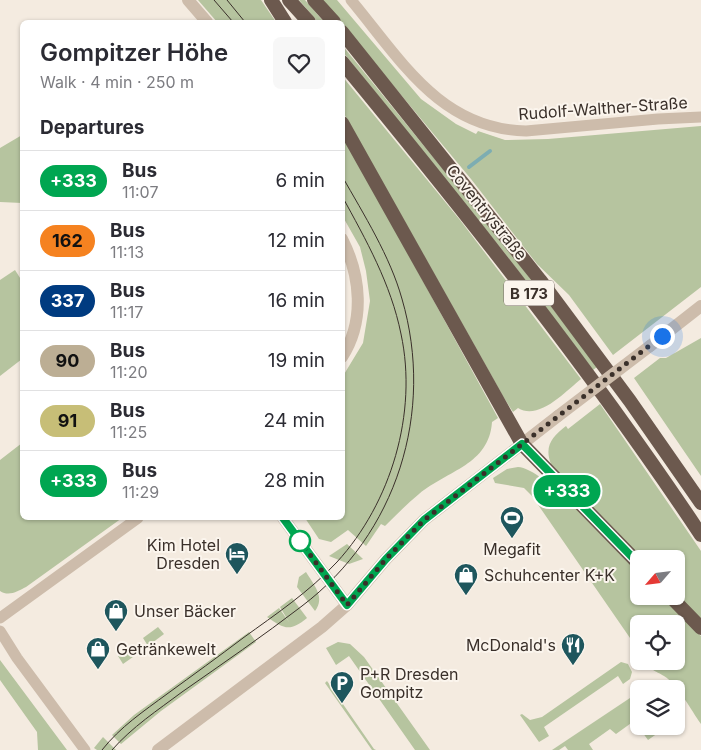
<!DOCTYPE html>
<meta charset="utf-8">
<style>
:root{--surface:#fff;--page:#f7f7f7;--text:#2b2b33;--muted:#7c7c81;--line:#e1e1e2}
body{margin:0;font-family:Inter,sans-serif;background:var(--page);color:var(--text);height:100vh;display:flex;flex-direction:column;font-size:19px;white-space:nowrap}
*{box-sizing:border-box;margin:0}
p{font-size:16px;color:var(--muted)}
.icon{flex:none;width:28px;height:28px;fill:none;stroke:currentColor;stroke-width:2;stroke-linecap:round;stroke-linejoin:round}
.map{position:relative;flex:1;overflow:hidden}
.sheet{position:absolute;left:20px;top:20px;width:325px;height:500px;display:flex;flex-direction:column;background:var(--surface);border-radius:8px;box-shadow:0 1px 4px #0004}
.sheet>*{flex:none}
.badge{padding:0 10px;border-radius:16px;font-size:18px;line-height:32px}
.needle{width:32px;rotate:242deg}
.fabs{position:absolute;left:630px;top:550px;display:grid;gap:10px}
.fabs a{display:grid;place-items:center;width:55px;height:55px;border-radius:8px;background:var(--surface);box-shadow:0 1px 4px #0004;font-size:25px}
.you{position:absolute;width:25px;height:25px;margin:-12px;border:4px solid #fff;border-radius:50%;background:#1a73e8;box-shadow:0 0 0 8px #1a73e833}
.map>.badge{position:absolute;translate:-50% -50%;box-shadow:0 0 0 2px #fff}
h2{padding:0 20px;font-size:19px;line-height:45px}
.round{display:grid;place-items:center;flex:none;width:52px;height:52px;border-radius:8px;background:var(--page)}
.head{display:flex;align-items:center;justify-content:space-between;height:85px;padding:0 20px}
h1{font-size:24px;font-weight:600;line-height:38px}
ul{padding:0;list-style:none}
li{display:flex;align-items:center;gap:15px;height:60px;padding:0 20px;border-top:1px solid var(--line)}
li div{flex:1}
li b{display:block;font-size:19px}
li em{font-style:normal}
li .badge{min-width:55px;font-weight:700;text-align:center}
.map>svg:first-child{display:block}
.green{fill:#b6c49f}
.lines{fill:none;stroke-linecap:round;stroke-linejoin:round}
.stream{stroke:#7dadb2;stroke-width:4}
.minor{stroke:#cdbcab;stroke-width:11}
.tertiary{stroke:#cdbcab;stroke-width:12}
.trunk{stroke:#6c594e;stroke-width:14}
.tram{stroke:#3a302a;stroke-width:1}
.tertiary-bridge{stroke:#cdbcab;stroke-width:12}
.line-casing{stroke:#fff;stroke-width:11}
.line{stroke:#00a651;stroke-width:8}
.walk{stroke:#3a302a;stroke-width:5;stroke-dasharray:0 9}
.stop-dot{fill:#fff;stroke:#00a651;stroke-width:2.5}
.labels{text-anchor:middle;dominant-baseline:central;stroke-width:4;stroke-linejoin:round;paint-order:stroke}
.shield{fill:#fbf5ed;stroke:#746b64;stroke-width:1}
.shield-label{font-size:15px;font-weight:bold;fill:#3a302a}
.street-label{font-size:16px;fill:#3a302a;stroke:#fbf5ed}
.poi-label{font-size:16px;fill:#3a302a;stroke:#fbf5ed;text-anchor:start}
</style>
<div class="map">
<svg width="701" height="750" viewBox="0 0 701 750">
<rect width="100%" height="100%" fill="#f4ebe0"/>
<g class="green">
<path d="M198 0H261L276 22H217Z"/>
<path d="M299 0H305L324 22H318Z"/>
<path d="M322 0H337L421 99 456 124 476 134 478 131 505 140 548 139 701 126V287L613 355 569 295 537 264 471 179Z"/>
<path d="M342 45 507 248 597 367 593 370 503 251 343 52Z"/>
<path d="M342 76 460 220 581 379C566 391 539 421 518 408L513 412 504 398 343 112Z"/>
<path d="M22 135V203L0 202V148Z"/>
<path d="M343 135 498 418 492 422C489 465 448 470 419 494 407 504 396 515 385 526L381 524 366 546 348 530 331 542 319 539 305 518H342L343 376 363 343 370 301 366 271 360 247 343 217Z"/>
<path d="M15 270 22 281V359L0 376V280Z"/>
<path d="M701 338V476L634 378 660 358H666Z"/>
<path d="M600 404 701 551V621L676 596V559H640L551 464C544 446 552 437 566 426L568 429Z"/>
<path d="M22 443V518H122L26 587C18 591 9 597 0 591V460Z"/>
<path d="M518 467C545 468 617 551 639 573V596H661L701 636V724C691 710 678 685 664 676 654 670 653 672 646 661H676V624H639V651L532 496 524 488 495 483 493 478 507 469Z"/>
<path d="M347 544 363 559 349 564 329 556Z"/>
<path d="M306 572C313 584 326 597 315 611L297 587 299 577Z"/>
<path d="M292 598 307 618C290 632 284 629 267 617L279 608 289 622 280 607Z"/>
<path d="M158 627 164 634 148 646 143 638Z"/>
<path d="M249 632 256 642 161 711 121 744 112 735 134 715Z"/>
<path d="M338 642 350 644 364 657 430 750H415L349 656 336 665 326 648Z"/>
<path d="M134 645 140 652 123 664 118 656Z"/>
<path d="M0 660 67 750H38L37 732 0 680Z"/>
<path d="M621 662 628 664 632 672 630 679 623 684 618 676 544 727 549 736 539 742 520 715 522 714 530 720 542 717Z"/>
<path d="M327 681 374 749 376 750H372L325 683Z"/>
<path d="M639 692V726H668L648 740 634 721 616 734 610 729 589 744 593 750H568L565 746 559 750H552Z"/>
<path d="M103 737 116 750H97L94 748Z"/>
</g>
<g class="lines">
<path class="stream" d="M469 167 490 151"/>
<g class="minor">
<path d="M351 0C401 60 440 129 526 131L658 119 701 117"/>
<path d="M0 618 138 518"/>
<path d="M0 631 17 658 85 750"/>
</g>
<g class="tertiary">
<path d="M188 0 207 22"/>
<path d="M342 239C361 276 365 321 342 357"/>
<path d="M650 346 701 306"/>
<path d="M283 518 347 605"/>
<path d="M158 750 322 627 347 605 386 559 424 520 558 416"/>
</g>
<g class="trunk">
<path d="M271 0 285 22"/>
<path d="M289 0 309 22"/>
<path d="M314 0 334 22"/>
<path d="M342 32 540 280 630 401 701 503"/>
<path d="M342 62C468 215 591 370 701 535"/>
<path d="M342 123 522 444 639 564"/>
<path d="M670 596 701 628"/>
</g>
<g class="tram">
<path d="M214 0 233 22"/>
<path d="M227 0 245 22"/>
<path d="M102 750C120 727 144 711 167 694 193 675 218 657 243 638 276 614 309 592 337 562 391 503 418 413 401 334 391 284 366 240 342 196"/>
<path d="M112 750C132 727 158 710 182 692 222 664 263 636 302 606 397 534 435 412 402 299 390 256 364 215 342 176"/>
</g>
<path class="tertiary-bridge" d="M558 416 650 346"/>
</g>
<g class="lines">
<g class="line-casing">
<path id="line" d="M283 518 347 605 386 559 424 520 522 444 639 564"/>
</g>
<use href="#line" class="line"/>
<path class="walk" d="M300 541 347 605 386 559 424 520 662 336"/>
</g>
<defs>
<g id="stadium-pin" transform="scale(1.25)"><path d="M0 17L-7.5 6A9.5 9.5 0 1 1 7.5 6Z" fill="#1e565d" stroke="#fbf5ed"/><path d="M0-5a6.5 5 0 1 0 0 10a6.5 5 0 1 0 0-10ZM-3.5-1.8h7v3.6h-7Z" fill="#fff"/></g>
<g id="hotel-pin" transform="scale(1.25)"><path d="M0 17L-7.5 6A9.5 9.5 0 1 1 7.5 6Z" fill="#1e565d" stroke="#fbf5ed"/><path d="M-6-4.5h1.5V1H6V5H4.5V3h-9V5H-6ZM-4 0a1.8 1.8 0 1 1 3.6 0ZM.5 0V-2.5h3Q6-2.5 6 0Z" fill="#fff"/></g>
<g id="shop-pin" transform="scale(1.25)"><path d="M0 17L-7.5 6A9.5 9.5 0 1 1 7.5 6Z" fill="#1e565d" stroke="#fbf5ed"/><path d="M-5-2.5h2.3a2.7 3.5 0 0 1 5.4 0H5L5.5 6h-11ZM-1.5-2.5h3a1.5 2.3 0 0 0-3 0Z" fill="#fff"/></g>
<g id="restaurant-pin" transform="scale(1.25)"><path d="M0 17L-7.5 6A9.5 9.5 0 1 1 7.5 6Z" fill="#1e565d" stroke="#fbf5ed"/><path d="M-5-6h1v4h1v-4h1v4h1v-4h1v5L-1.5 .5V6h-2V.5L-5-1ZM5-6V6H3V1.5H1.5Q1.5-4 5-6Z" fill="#fff"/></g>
<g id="parking-pin" transform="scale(1.25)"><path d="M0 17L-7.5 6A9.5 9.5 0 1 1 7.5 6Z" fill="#1e565d" stroke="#fbf5ed"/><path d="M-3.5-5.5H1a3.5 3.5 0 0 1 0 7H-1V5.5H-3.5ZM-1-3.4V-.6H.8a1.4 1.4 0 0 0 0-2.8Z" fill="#fff"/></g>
</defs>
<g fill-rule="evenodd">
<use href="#stadium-pin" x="512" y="518"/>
<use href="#hotel-pin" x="237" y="554"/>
<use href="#shop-pin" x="466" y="575"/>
<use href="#shop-pin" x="116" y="611"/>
<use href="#restaurant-pin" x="573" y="645"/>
<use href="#shop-pin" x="98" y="649"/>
<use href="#parking-pin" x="342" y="683"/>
</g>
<circle class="stop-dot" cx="300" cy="541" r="10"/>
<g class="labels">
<rect class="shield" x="504" y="280.5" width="50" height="25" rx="4"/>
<g class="shield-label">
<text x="529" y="293">B 173</text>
</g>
<g class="street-label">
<text transform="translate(603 108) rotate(-4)">Rudolf-Walther-Straße</text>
<text transform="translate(487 212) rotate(51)">Coventrystraße</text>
</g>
<g class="poi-label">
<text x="220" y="545" text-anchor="end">Kim Hotel<tspan x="220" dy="18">Dresden</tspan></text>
<text x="512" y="549" text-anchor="middle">Megafit</text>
<text x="484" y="575">Schuhcenter K+K</text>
<text x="134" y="611">Unser Bäcker</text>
<text x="556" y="645" text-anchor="end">McDonald's</text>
<text x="116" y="649">Getränkewelt</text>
<text x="360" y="674">P+R Dresden<tspan x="360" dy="18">Gompitz</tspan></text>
</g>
</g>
</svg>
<div class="fabs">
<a><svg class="needle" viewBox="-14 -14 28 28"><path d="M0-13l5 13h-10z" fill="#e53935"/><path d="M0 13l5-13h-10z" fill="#7c7c81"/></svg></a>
<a><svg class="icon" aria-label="locate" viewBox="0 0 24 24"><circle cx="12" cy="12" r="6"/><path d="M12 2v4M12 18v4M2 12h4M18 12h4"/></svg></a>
<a><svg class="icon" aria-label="layers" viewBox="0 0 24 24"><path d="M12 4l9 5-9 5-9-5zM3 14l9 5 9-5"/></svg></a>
</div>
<div class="you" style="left:662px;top:336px"></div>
<b class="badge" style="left:567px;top:491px;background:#00a651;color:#fff">+333</b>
<section class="sheet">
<div class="head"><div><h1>Gompitzer Höhe</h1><p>Walk · 4 min · 250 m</p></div><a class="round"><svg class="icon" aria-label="heart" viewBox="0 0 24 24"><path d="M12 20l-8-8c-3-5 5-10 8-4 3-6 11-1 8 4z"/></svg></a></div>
<h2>Departures</h2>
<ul>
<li><span class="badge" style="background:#00a651;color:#fff">+333</span><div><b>Bus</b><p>11:07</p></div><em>6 min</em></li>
<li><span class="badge" style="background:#f58220;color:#111">162</span><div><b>Bus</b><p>11:13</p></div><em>12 min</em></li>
<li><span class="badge" style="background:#003b80;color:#fff">337</span><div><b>Bus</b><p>11:17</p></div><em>16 min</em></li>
<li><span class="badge" style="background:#bcae94;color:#111">90</span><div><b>Bus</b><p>11:20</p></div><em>19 min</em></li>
<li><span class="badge" style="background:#c7be77;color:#111">91</span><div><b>Bus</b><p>11:25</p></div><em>24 min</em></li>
<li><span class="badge" style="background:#00a651;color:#fff">+333</span><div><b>Bus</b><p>11:29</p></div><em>28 min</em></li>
</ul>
</section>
</div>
